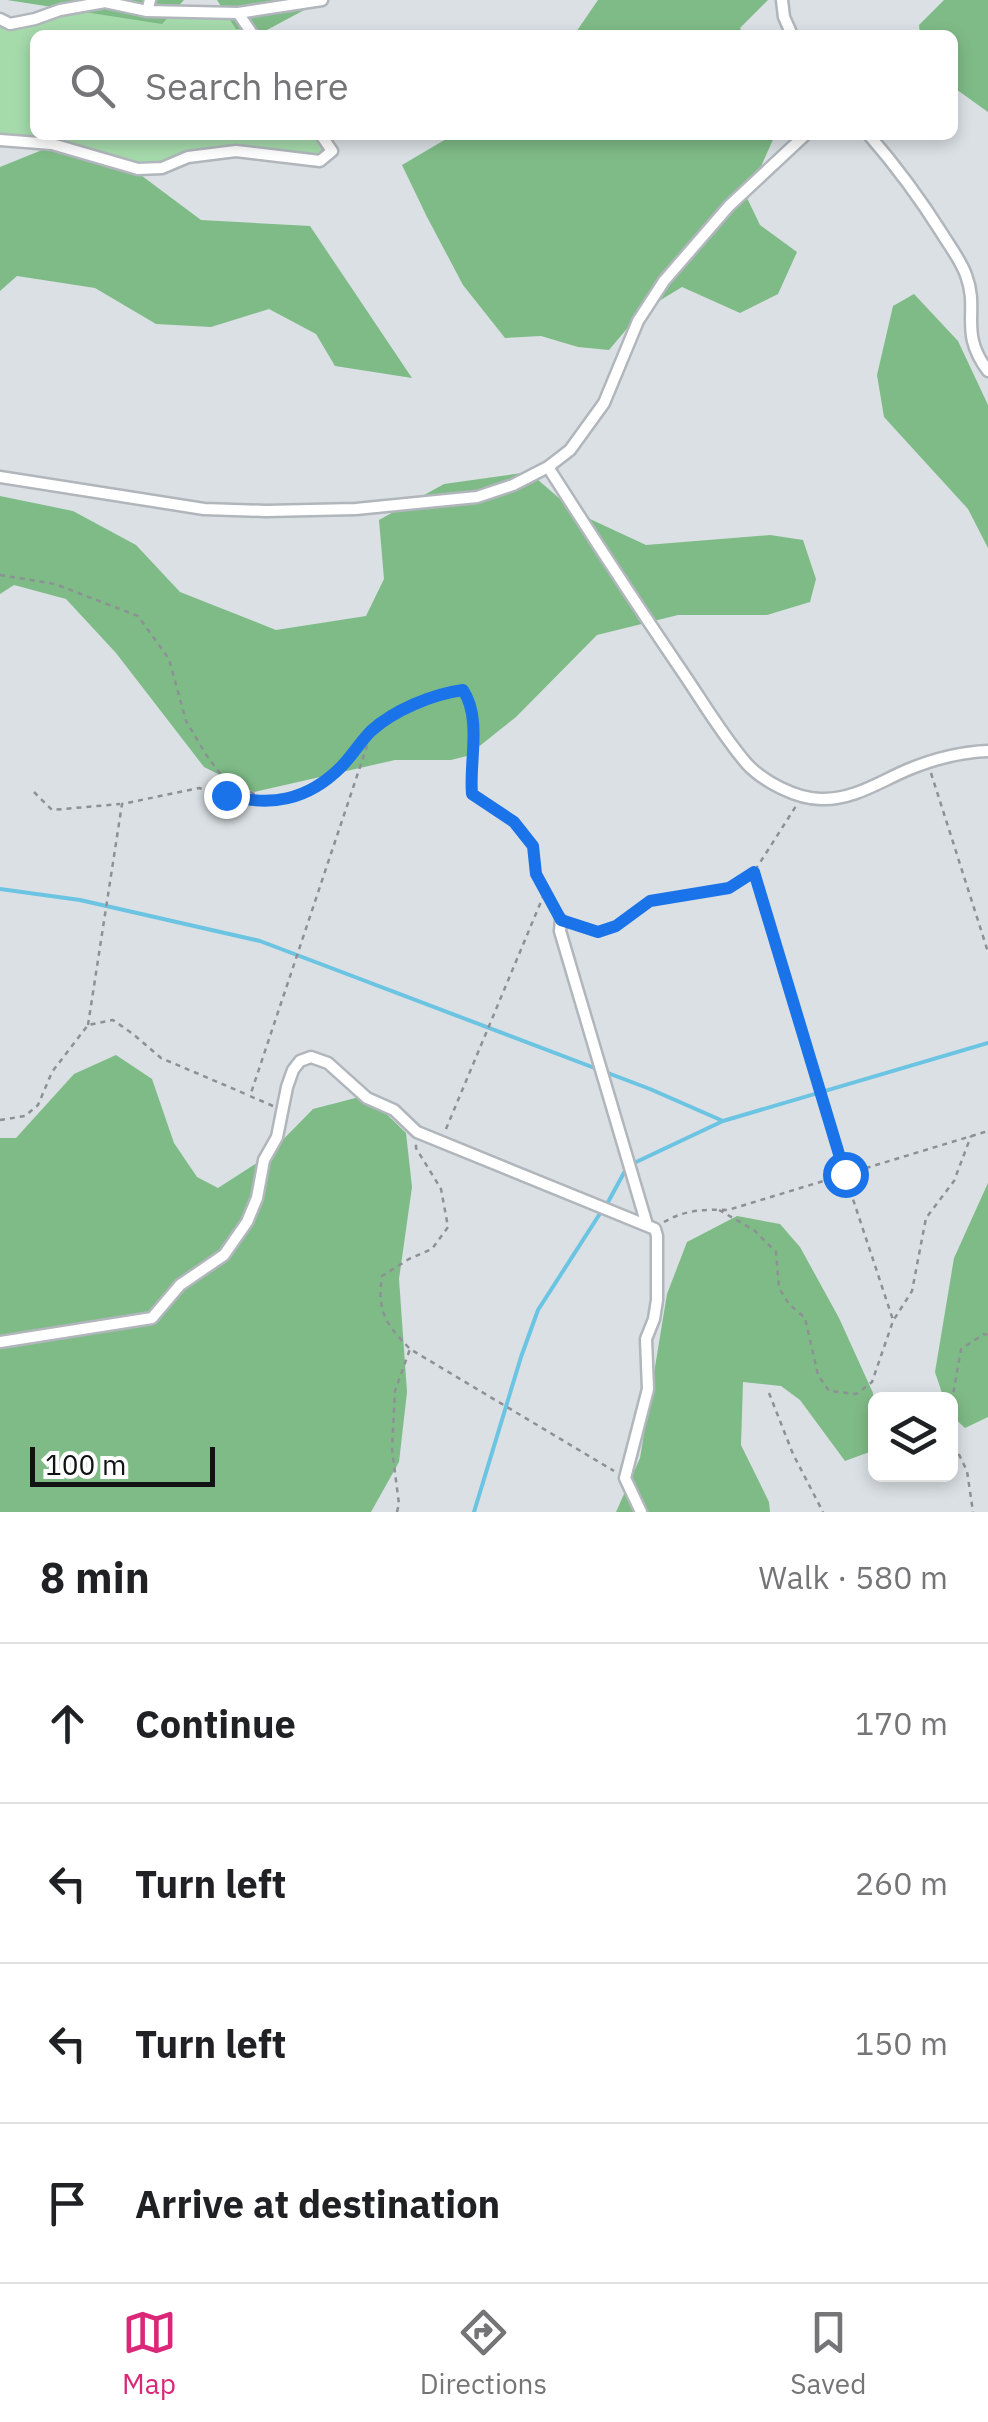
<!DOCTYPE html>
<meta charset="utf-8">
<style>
body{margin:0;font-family:"IBM Plex Sans",sans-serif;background:#f6f6f6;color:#202124}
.controls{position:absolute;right:30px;bottom:30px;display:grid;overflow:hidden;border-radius:15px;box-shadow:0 5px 15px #0003}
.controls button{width:90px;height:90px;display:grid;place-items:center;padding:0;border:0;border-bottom:2px solid #e0e0e0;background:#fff;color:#202124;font:50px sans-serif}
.scale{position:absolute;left:30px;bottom:25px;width:185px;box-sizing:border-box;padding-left:10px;border:5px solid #101214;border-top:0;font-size:28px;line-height:35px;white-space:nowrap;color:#101214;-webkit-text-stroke:8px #fff;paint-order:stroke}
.stop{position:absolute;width:30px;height:30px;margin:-22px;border:8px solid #1a73e8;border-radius:50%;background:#fff}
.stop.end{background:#1a73e8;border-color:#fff;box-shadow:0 2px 10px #0008}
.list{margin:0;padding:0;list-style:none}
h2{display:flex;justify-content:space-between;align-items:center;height:130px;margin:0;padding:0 40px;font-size:42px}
h2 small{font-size:32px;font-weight:400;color:#757577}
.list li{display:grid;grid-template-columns:65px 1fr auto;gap:30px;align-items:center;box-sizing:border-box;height:160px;padding:0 40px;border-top:2px solid #e0e0e0}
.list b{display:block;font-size:38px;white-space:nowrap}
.list em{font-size:32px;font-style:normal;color:#757577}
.icon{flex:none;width:55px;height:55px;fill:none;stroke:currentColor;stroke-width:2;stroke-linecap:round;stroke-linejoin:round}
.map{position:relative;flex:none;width:988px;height:1512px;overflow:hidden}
.search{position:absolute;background:#fff;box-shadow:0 5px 15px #0003;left:30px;right:30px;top:30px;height:110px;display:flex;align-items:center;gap:25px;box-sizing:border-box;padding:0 35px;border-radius:15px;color:#757577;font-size:38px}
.sheet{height:770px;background:#fff}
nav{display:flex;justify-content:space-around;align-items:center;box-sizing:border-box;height:140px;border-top:2px solid #e0e0e0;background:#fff;font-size:28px;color:#757577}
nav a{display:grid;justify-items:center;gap:5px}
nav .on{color:#db2777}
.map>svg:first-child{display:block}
.green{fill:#a5daab}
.forest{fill:#7fbb87}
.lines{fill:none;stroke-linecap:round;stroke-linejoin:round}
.stream{stroke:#6cc4e3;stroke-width:4}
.minor-casing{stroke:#b0b6bb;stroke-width:15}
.path{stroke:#8d9195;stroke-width:2.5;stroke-dasharray:5 5;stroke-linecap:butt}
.minor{stroke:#fff;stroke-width:10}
.route{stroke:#1a73e8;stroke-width:12}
</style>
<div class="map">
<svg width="988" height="1512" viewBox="0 0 988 1512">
<rect width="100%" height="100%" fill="#dae0e4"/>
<path class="green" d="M 104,4 L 236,15 L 250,35 L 35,35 L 35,135 L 318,135 L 329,151 L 320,158 L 237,148 L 163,165 L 141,167 L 0,136 L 0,22 L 62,13 Z"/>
<path class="forest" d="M 7,0 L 184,0 L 162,24 Z
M 217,0 L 323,0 L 265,31 L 236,29 Z
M 598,0 L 768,0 L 740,28 L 744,35 L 574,35 Z
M 944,0 L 988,0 L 988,112 L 953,87 L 953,35 L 920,35 L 919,25 Z
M 453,135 L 775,135 L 747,198 L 760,225 L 797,252 L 778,294 L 740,313 L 682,287 L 641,312 L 609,350 L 578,347 L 541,336 L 505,338 L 463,285 L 427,217 L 402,165 Z
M 47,148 L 130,167 L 201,220 L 310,226 L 412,378 L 335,366 L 316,334 L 269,309 L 211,327 L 156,324 L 95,288 L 17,276 L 0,291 L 0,167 Z
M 914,294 L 958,341 L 988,405 L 988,548 L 968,509 L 884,417 L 877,375 L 893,306 Z
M 529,472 L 575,512 L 646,545 L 770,535 L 803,540 L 816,579 L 810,602 L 767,615 L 678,615 L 597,635 L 516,717 L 467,756 L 451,760 L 395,760 L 254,792 L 204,767 L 116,653 L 66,599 L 14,585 L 0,594 L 0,496 L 73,511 L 136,545 L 180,592 L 276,630 L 366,616 L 384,579 L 379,520 L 444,484 Z
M 116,1055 L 152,1079 L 174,1143 L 197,1177 L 218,1188 L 266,1157 L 313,1109 L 367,1095 L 406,1133 L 412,1187 L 399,1279 L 407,1392 L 399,1462 L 371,1512 L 0,1512 L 0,1138 L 16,1138 L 74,1074 Z
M 988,1183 L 988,1417 L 965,1428 L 951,1415 L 950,1400 L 944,1399 L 935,1372 L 954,1258 Z
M 737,1216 L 780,1224 L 800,1247 L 839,1318 L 873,1393 L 875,1450 L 845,1461 L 800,1400 L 781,1386 L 743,1382 L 741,1445 L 769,1502 L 770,1512 L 616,1512 L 640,1458 L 667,1294 L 687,1242 Z"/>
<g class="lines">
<path class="stream" d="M 0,889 L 80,900 L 260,941 L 650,1089 L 723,1121
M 634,1163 L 723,1121 L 988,1043
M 607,1204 L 626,1169
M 474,1512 L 521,1357 L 538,1310 L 601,1212"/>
<g class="minor-casing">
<path id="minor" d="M 150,0 L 147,11 L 238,13
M 782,0 L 784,17 L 792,35
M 0,19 L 10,24 L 35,19 L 60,10 L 105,2 L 147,11
M 253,35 L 238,13 L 322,0
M 869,135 C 896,166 921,200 943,235 C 951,248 961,261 966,275 C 980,312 958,331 988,371
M 0,140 L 52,144 L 138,169 L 162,168 L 188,157 L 236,151 L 320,161 L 332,151 L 321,135
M 548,467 C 590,533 633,599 677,664 C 700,697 721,734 747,764 C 764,782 797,799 821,799 C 853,800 879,782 907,770 C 931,760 961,752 988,751
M 0,477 L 204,509 L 266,511 L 356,509 L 477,497 L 513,485 L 548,467 L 570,450 L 604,403 L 638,321 L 664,281 L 729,206 L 805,135
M 561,920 L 560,931 L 647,1225
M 0,1342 L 152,1318 L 180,1285 L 224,1255 L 247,1222 L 257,1198 L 264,1160 L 277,1137 L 287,1087 L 293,1070 L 300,1061 L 311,1057 L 328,1063 L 367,1098 L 394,1110 L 417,1132 L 655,1229 L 657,1236 L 657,1300 L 654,1319 L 646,1339 L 648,1389 L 625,1478 L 641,1512"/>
</g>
<path class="path" d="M 0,575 L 55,584 L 138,616 L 169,659 L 186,721 L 207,756 L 222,776 L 258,796 L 279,801 L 300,796 L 340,768 L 373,730 L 427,697 L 463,690 C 482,719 469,762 472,794 L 515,822 L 533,846 L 536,874 L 556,910
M 931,773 L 988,952
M 34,792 L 52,810 L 120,804
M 755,874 L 845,1175 L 893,1320
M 572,924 L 598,932 L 616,926 L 650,901 L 729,887 L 754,872 L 796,806
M 88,1025 L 122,804 L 199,788 L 252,802 L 268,800
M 273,1106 L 250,1096 L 371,734
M 0,1120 L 25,1116 L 38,1105 L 52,1072 L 88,1025 L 113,1020 L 133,1034 L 161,1058 L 248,1095
M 446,1129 L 545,892
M 719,1210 L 754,1230 L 776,1252 L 779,1288 L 789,1304 L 805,1318 L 818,1375 L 829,1391 L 856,1394 L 872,1382 L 893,1321 L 912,1291 L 926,1218 L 954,1181 L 971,1136
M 664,1222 C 684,1210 705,1209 728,1210 L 988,1131
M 409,1348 C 385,1323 377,1311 382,1276 L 409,1259 L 432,1249 L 448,1227 L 441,1189 L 416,1148 L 416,1144
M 769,1393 L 793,1454 L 823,1512
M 950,1412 L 961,1349 L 984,1334 L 988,1335
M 950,1436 L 967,1471 L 973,1512
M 397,1512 L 399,1504 L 392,1449 L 395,1391 L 410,1349 L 614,1471"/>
<use href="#minor" class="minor"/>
</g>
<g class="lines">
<path class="route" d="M 226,795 C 270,807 307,801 341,767 C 352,756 360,742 371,731 C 394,710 433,694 463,690 C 482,719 469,762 472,794 L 514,822 L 533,846 L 536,874 L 561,920 L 598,932 L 616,926 L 650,901 L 729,888 L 754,872 L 845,1174"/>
</g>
</svg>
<div class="controls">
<button><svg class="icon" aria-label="layers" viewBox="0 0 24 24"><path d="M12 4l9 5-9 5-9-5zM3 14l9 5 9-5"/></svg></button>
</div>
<div class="scale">100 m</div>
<div class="stop" style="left:845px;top:1174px"></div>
<div class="stop end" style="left:226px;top:795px"></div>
<div class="search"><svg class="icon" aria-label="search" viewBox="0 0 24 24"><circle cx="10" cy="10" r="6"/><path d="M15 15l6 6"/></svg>Search here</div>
</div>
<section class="sheet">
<h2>8 min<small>Walk · 580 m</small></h2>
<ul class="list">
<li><svg class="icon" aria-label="ahead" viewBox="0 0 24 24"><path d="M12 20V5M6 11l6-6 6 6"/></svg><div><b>Continue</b></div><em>170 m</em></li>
<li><svg class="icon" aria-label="left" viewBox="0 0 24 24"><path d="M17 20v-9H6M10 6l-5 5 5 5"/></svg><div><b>Turn left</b></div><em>260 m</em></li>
<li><svg class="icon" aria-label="left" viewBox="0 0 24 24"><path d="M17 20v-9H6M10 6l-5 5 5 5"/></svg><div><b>Turn left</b></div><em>150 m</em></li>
<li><svg class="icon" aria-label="arrive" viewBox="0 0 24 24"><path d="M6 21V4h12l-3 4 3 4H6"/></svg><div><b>Arrive at destination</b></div></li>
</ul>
</section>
<nav>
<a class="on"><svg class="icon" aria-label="map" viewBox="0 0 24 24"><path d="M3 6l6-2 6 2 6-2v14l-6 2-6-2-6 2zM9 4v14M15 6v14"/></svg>Map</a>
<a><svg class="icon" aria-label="directions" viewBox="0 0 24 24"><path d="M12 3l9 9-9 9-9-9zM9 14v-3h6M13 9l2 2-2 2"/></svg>Directions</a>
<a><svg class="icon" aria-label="saved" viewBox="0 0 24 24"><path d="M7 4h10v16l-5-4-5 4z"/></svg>Saved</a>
</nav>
